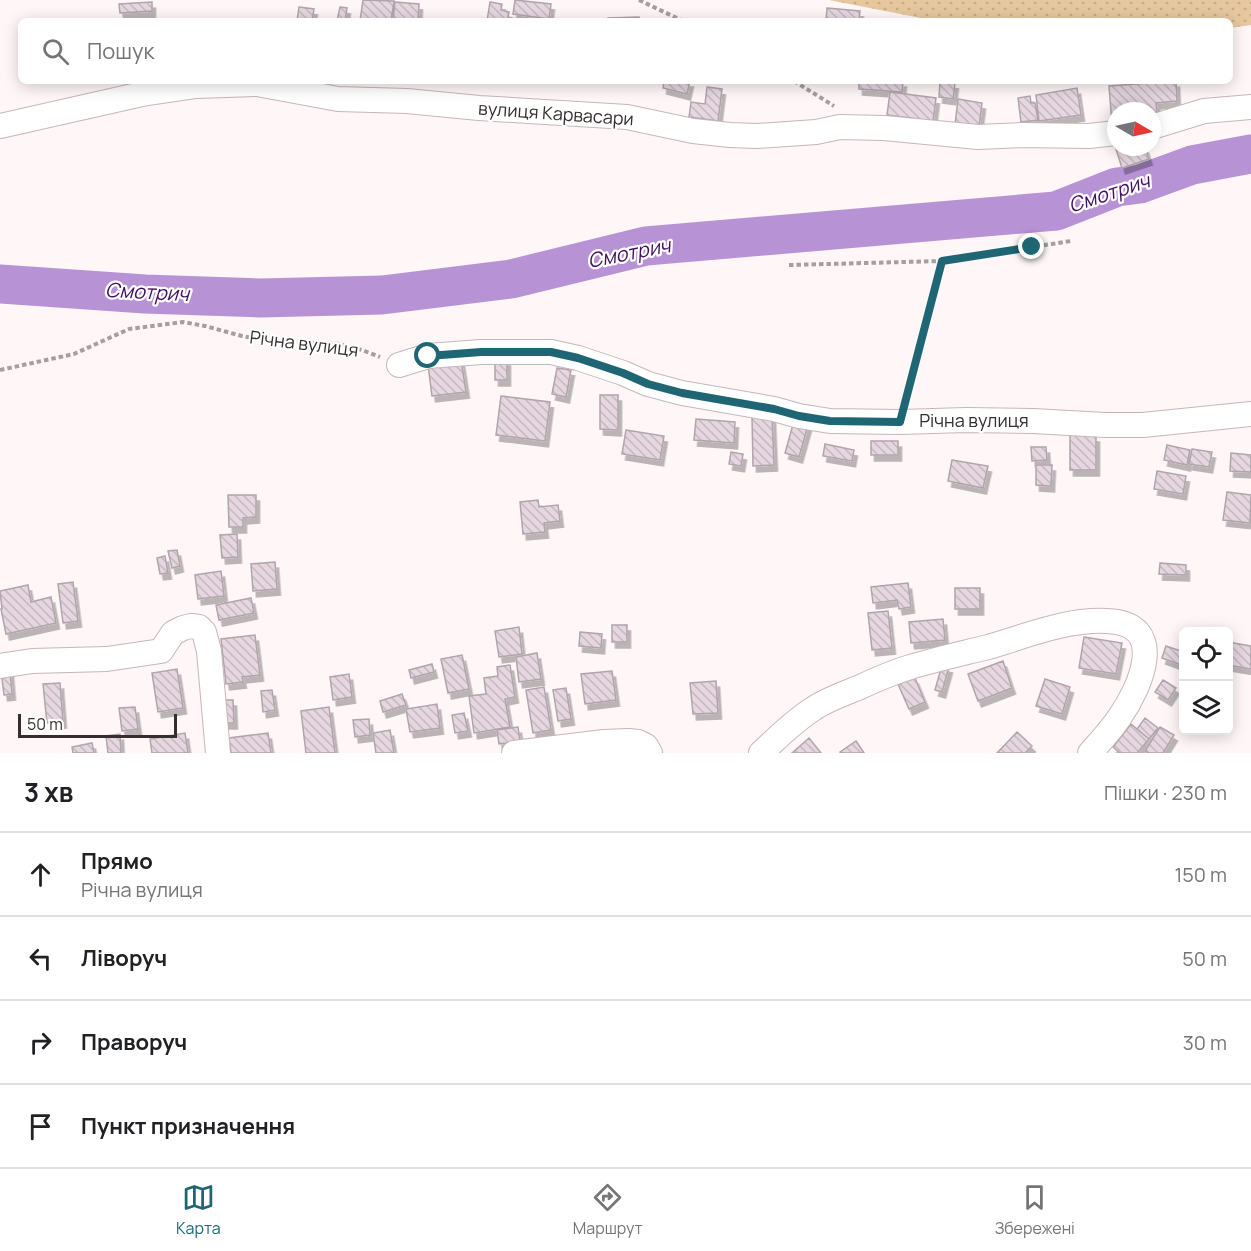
<!DOCTYPE html>
<html lang="uk">
<meta charset="utf-8">
<style>
body{margin:0;font-family:Manrope,sans-serif;background:#f6f6f6;color:#202124}
.controls{position:absolute;right:18px;bottom:18px;display:grid;overflow:hidden;border-radius:9px;box-shadow:0 3px 15px #0003}
.controls button{width:54px;height:54px;display:grid;place-items:center;padding:0;border:0;border-bottom:2px solid #e0e0e0;background:#fff;color:#202124;font:30px sans-serif}
.compass{position:absolute;left:1107px;top:102px;width:54px;height:54px;border-radius:50%;background:#fff;box-shadow:0 3px 15px #0003;rotate:99deg}
.scale{position:absolute;left:18px;bottom:15px;width:159px;box-sizing:border-box;padding-left:6px;border:3px solid #342e2e;border-top:0;font-size:16px;line-height:21px;white-space:nowrap;color:#342e2e;-webkit-text-stroke:4px #fff;paint-order:stroke}
.stop{position:absolute;width:18px;height:18px;margin:-14px;border:4px solid #1e6674;border-radius:50%;background:#fff}
.stop.end{background:#1e6674;border-color:#fff;box-shadow:0 2px 6px #0008}
.list{margin:0;padding:0;list-style:none}
h2{display:flex;justify-content:space-between;align-items:center;height:78px;margin:0;padding:0 24px;font-size:26px}
h2 small{font-size:20px;font-weight:400;color:#757577}
.list li{display:grid;grid-template-columns:39px 1fr auto;gap:18px;align-items:center;box-sizing:border-box;height:84px;padding:0 24px;border-top:2px solid #e0e0e0}
.list b{display:block;font-size:22px;white-space:nowrap}
.list p{margin:0;font-size:20px;white-space:nowrap;color:#757577}
.list em{font-size:20px;font-style:normal;color:#757577}
.icon{flex:none;width:33px;height:33px;fill:none;stroke:currentColor;stroke-width:2;stroke-linecap:round;stroke-linejoin:round}
.map{position:relative;flex:none;width:1251px;height:753px;overflow:hidden}
.search{position:absolute;background:#fff;box-shadow:0 3px 15px #0003;left:18px;right:18px;top:18px;height:66px;display:flex;align-items:center;gap:15px;box-sizing:border-box;padding:0 21px;border-radius:9px;color:#757577;font-size:22px}
.sheet{height:414px;background:#fff}
nav{display:flex;justify-content:space-around;align-items:center;box-sizing:border-box;height:84px;border-top:2px solid #e0e0e0;background:#fff;font-size:16px;color:#757577}
nav a{display:grid;justify-items:center;gap:3px}
nav .on{color:#1e6674}
.map>svg:first-child{display:block}
.grass{fill:url(#grass-dots)}
.lines{fill:none;stroke-linecap:round;stroke-linejoin:round}
.river{stroke:#b793d6;stroke-width:39}
.building{fill:url(#building-back-hatch);stroke:#b1a4ac;stroke-width:1.5;filter:url(#shadow)}
.minor-casing{stroke:#c7b6b8;stroke-width:26}
.path{stroke:#a69e9f;stroke-width:4;stroke-dasharray:4.5 3;stroke-linecap:butt}
.minor{stroke:#fff;stroke-width:24}
.route{stroke:#1e6674;stroke-width:8}
.labels{text-anchor:middle;stroke-width:4.5;stroke-linejoin:round;paint-order:stroke}
.street-label{font-size:18px;fill:#342e2e;stroke:#fff}
.water-label{font-size:20px;font-style:italic;fill:#410e5f;stroke:#fff}
</style>
<div class="map">
<svg width="1251" height="753" viewBox="0 0 1251 753">
<defs>
<pattern id="grass-dots" width="8" height="8" patternUnits="userSpaceOnUse" patternTransform="scale(1.5)"><rect width="8" height="8" fill="#e6c79e"/><path d="M2 2h.1M6 6h.1" fill="none" stroke="#c6ab88" stroke-width="1.8" stroke-linecap="round"/></pattern>
<pattern id="building-back-hatch" width="6" height="6" patternUnits="userSpaceOnUse" patternTransform="scale(1.5)"><rect width="6" height="6" fill="#e5d6df"/><path d="M-1 5l2 2M0 0l6 6M5-1l2 2" fill="none" stroke="#c5b8c0"/></pattern>
<filter id="shadow"><feDropShadow dx="3.5" dy="6" stdDeviation="0" flood-color="#0004"/></filter>
</defs>
<rect width="100%" height="100%" fill="#fef6f7"/>
<path class="grass" d="M 829,0 L 1251,0 L 1251,25 L 1230,28 L 1230,21 L 936,21 Z"/>
<g class="lines">
<path class="river" d="M 0,284 L 145,294 L 260,298 L 382,295 L 511,279 L 646,246 L 1056,211 L 1117,187 L 1140,184 L 1192,165 L 1251,154"/>
</g>
<path class="building" d="M 363,0 L 394,1 L 391,21 L 360,21 Z
M 515,0 L 551,4 L 549,19 L 513,14 Z
M 152,2 L 152,11 L 120,13 L 119,4 Z
M 395,2 L 419,4 L 418,21 L 393,21 Z
M 490,2 L 502,4 L 501,10 L 509,12 L 507,21 L 487,21 Z
M 299,7 L 314,9 L 312,21 L 297,21 Z
M 340,7 L 347,8 L 345,21 L 337,21 Z
M 827,8 L 860,11 L 859,21 L 826,21 Z
M 639,17 L 640,21 L 608,21 L 608,18 Z
M 664,81 L 690,81 L 687,94 L 663,88 Z
M 859,81 L 903,81 L 902,92 L 859,89 Z
M 940,81 L 955,83 L 953,99 L 939,97 Z
M 1176,81 L 1177,101 L 1156,103 L 1158,121 L 1152,121 L 1152,111 L 1116,111 L 1116,124 L 1112,124 L 1109,86 Z
M 707,87 L 722,89 L 718,121 L 689,117 L 691,102 L 705,104 Z
M 1077,88 L 1081,115 L 1039,121 L 1036,95 Z
M 890,92 L 936,98 L 933,121 L 887,115 Z
M 1030,96 L 1031,103 L 1035,103 L 1038,120 L 1021,122 L 1018,98 Z
M 958,99 L 982,103 L 979,128 L 955,125 Z
M 1116,145 L 1116,147 L 1145,147 L 1149,159 L 1122,168 L 1115,146 Z
M 461,360 L 466,392 L 432,396 L 428,365 Z
M 495,360 L 507,360 L 507,380 L 495,380 Z
M 557,368 L 571,370 L 566,397 L 552,394 Z
M 600,395 L 618,395 L 618,430 L 600,429 Z
M 501,396 L 550,402 L 545,441 L 496,435 Z
M 772,416 L 774,465 L 753,466 L 752,417 Z
M 696,419 L 735,422 L 734,443 L 694,440 Z
M 794,421 L 808,425 L 799,457 L 785,453 Z
M 626,430 L 664,436 L 660,460 L 622,454 Z
M 1070,435 L 1096,436 L 1096,470 L 1070,470 Z
M 871,441 L 898,441 L 898,455 L 871,455 Z
M 825,444 L 854,450 L 852,461 L 823,456 Z
M 1167,445 L 1190,450 L 1187,465 L 1164,460 Z
M 1031,447 L 1046,447 L 1047,460 L 1032,461 Z
M 1192,449 L 1212,452 L 1209,467 L 1189,464 Z
M 731,452 L 743,454 L 741,466 L 729,464 Z
M 1231,453 L 1251,455 L 1251,472 L 1230,471 Z
M 952,460 L 988,466 L 983,488 L 948,481 Z
M 1036,465 L 1052,465 L 1051,486 L 1036,485 Z
M 1157,471 L 1186,476 L 1183,494 L 1154,489 Z
M 1227,492 L 1251,495 L 1250,523 L 1223,520 Z
M 228,495 L 256,495 L 256,517 L 243,518 L 243,527 L 229,527 Z
M 538,500 L 539,507 L 558,505 L 560,521 L 544,523 L 545,532 L 523,534 L 520,502 Z
M 237,534 L 238,557 L 222,558 L 220,535 Z
M 177,550 L 180,566 L 172,568 L 168,551 Z
M 165,556 L 168,573 L 160,574 L 157,558 Z
M 275,562 L 277,589 L 253,591 L 251,564 Z
M 1160,563 L 1186,565 L 1186,575 L 1159,574 Z
M 221,571 L 224,596 L 198,599 L 195,575 Z
M 73,582 L 78,621 L 63,623 L 58,584 Z
M 908,583 L 911,607 L 899,609 L 897,600 L 873,603 L 871,587 Z
M 28,585 L 31,602 L 51,597 L 56,623 L 6,634 L 1,609 L 2,609 L 0,591 Z
M 955,588 L 980,588 L 980,609 L 955,609 Z
M 251,598 L 254,613 L 219,620 L 216,605 Z
M 888,611 L 892,648 L 872,650 L 868,613 Z
M 943,619 L 945,640 L 911,643 L 909,622 Z
M 612,625 L 627,625 L 627,642 L 612,642 Z
M 519,627 L 522,654 L 499,657 L 495,631 Z
M 580,632 L 602,634 L 601,648 L 579,646 Z
M 255,635 L 260,675 L 242,677 L 243,682 L 226,684 L 221,639 Z
M 1084,637 L 1122,643 L 1116,674 L 1079,668 Z
M 1228,642 L 1251,646 L 1251,669 L 1228,665 Z
M 1166,646 L 1184,652 L 1184,666 L 1162,658 Z
M 537,653 L 541,679 L 519,682 L 516,657 Z
M 462,655 L 469,689 L 448,693 L 441,659 Z
M 1003,661 L 1012,688 L 978,701 L 968,674 Z
M 432,664 L 434,672 L 411,678 L 409,670 Z
M 510,665 L 515,697 L 505,699 L 510,727 L 474,733 L 469,696 L 486,694 L 484,678 L 498,676 L 497,667 Z
M 942,665 L 949,667 L 942,692 L 935,690 Z
M 177,669 L 183,708 L 158,712 L 152,673 Z
M 10,670 L 12,694 L 4,695 L 1,671 Z
M 612,671 L 616,700 L 585,704 L 581,674 Z
M 349,674 L 352,697 L 333,700 L 330,677 Z
M 915,678 L 925,702 L 909,709 L 898,684 Z
M 1045,679 L 1070,687 L 1062,714 L 1036,706 Z
M 1163,680 L 1176,688 L 1168,700 L 1155,692 Z
M 716,681 L 718,713 L 693,714 L 690,683 Z
M 60,683 L 63,722 L 47,723 L 43,684 Z
M 544,687 L 551,730 L 533,733 L 526,690 Z
M 566,688 L 571,719 L 558,721 L 553,690 Z
M 272,690 L 275,710 L 263,712 L 261,691 Z
M 402,694 L 406,705 L 383,712 L 380,701 Z
M 222,700 L 233,700 L 234,723 L 223,723 Z
M 437,704 L 440,728 L 410,732 L 406,709 Z
M 135,707 L 138,729 L 122,731 L 119,708 Z
M 329,707 L 335,753 L 306,753 L 301,711 Z
M 464,713 L 468,731 L 455,733 L 452,715 Z
M 1145,718 L 1158,728 L 1149,739 L 1137,729 Z
M 369,719 L 370,735 L 355,737 L 353,720 Z
M 1131,724 L 1149,739 L 1137,753 L 1120,753 L 1113,747 Z
M 518,727 L 520,741 L 499,744 L 497,730 Z
M 1160,727 L 1174,735 L 1163,753 L 1149,753 L 1145,751 Z
M 390,730 L 394,753 L 376,753 L 373,733 Z
M 1017,732 L 1032,746 L 1025,753 L 997,753 Z
M 185,733 L 188,753 L 152,753 L 150,739 Z
M 268,733 L 271,753 L 231,753 L 229,738 Z
M 120,734 L 121,753 L 108,753 L 106,736 Z
M 809,738 L 821,753 L 792,753 Z
M 856,741 L 864,753 L 841,753 L 840,752 Z
M 92,743 L 94,753 L 73,753 L 72,747 Z"/>
<g class="lines">
<g class="minor-casing">
<path id="minor" d="M 0,126 L 142,94 L 196,86 L 257,84 L 338,99 L 407,101 L 479,108 L 627,117 L 693,131 L 730,135 L 757,136 L 787,134 L 816,132 L 840,127 L 884,128 L 978,137 L 1021,135 L 1089,136 L 1116,133
M 1152,127 L 1204,111 L 1251,107
M 399,365 L 428,356 L 481,352 L 551,352 L 578,358 L 623,373 L 648,384 L 682,393 L 774,409 L 799,416 L 830,421 L 900,422 L 966,420 L 1033,421 L 1105,425 L 1143,425 L 1251,414
M 0,666 L 32,661 L 107,659 L 161,651 L 173,633 L 183,628 L 191,626 L 199,627 L 204,632 L 209,651 L 218,753
M 514,753 L 604,742 L 629,741 L 638,742 L 646,746 L 650,753
M 761,753 C 777,738 794,721 813,709 C 826,700 843,694 858,688 C 873,681 889,674 904,669 C 932,660 960,654 988,647 C 1027,636 1066,619 1107,621 C 1169,623 1141,687 1119,718 C 1111,730 1100,742 1090,753"/>
</g>
<path class="path" d="M 639,0 L 683,21
M 794,81 L 834,106
M 789,265 L 942,261
M 0,370 L 74,354 L 129,329 L 183,322 L 205,326 L 242,336 L 268,341 L 340,344 L 362,350 L 380,357
M 905,401 L 942,261 L 1071,241"/>
<use href="#minor" class="minor"/>
</g>
<g class="lines">
<path class="route" d="M 428,356 L 481,352 L 551,352 L 578,358 L 623,373 L 648,384 L 682,393 L 774,409 L 799,416 L 830,421 L 900,422 L 942,261 L 1032,247"/>
</g>
<g class="labels">
<g class="street-label">
<text transform="translate(556 114) rotate(4)" y="6">вулиця Карвасари</text>
<text transform="translate(304 344) rotate(7)" y="6">Річна вулиця</text>
<text x="974" y="427">Річна вулиця</text>
</g>
<g class="water-label">
<text transform="translate(1109 193) rotate(-18)" y="7">Смотрич</text>
<text transform="translate(629 253) rotate(-11)" y="7">Смотрич</text>
<text transform="translate(147 292) rotate(3)" y="7">Смотрич</text>
</g>
</g>
</svg>
<div class="controls">
<button><svg class="icon" aria-label="locate" viewBox="0 0 24 24"><circle cx="12" cy="12" r="6"/><path d="M12 2v4M12 18v4M2 12h4M18 12h4"/></svg></button>
<button><svg class="icon" aria-label="layers" viewBox="0 0 24 24"><path d="M12 4l9 5-9 5-9-5zM3 14l9 5 9-5"/></svg></button>
</div>
<svg class="compass" viewBox="-18 -18 36 36"><path d="M0-13l5 13h-10z" fill="#e53935"/><path d="M0 13l5-13h-10z" fill="#757577"/></svg>
<div class="scale">50 m</div>
<div class="stop" style="left:428px;top:356px"></div>
<div class="stop end" style="left:1032px;top:247px"></div>
<div class="search"><svg class="icon" aria-label="search" viewBox="0 0 24 24"><circle cx="10" cy="10" r="6"/><path d="M15 15l6 6"/></svg>Пошук</div>
</div>
<section class="sheet">
<h2>3 хв<small>Пішки · 230 m</small></h2>
<ul class="list">
<li><svg class="icon" aria-label="ahead" viewBox="0 0 24 24"><path d="M12 20V5M6 11l6-6 6 6"/></svg><div><b>Прямо</b><p>Річна вулиця</p></div><em>150 m</em></li>
<li><svg class="icon" aria-label="left" viewBox="0 0 24 24"><path d="M17 20v-9H6M10 6l-5 5 5 5"/></svg><div><b>Ліворуч</b></div><em>50 m</em></li>
<li><svg class="icon" aria-label="right" viewBox="0 0 24 24"><path d="M7 20v-9h11M14 6l5 5-5 5"/></svg><div><b>Праворуч</b></div><em>30 m</em></li>
<li><svg class="icon" aria-label="arrive" viewBox="0 0 24 24"><path d="M6 21V4h12l-3 4 3 4H6"/></svg><div><b>Пункт призначення</b></div></li>
</ul>
</section>
<nav>
<a class="on"><svg class="icon" aria-label="map" viewBox="0 0 24 24"><path d="M3 6l6-2 6 2 6-2v14l-6 2-6-2-6 2zM9 4v14M15 6v14"/></svg>Карта</a>
<a><svg class="icon" aria-label="directions" viewBox="0 0 24 24"><path d="M12 3l9 9-9 9-9-9zM9 14v-3h6M13 9l2 2-2 2"/></svg>Маршрут</a>
<a><svg class="icon" aria-label="saved" viewBox="0 0 24 24"><path d="M7 4h10v16l-5-4-5 4z"/></svg>Збережені</a>
</nav>
